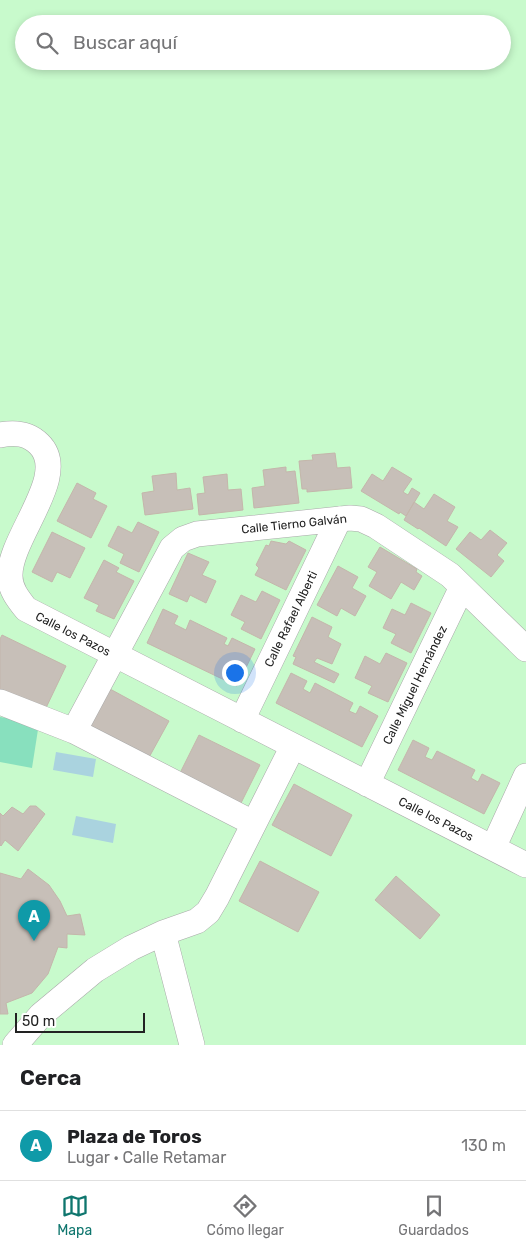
<!DOCTYPE html>
<html lang="es">
<meta charset="utf-8">
<style>
body{margin:0;font-family:Rubik,sans-serif;background:#f6f6f6;color:#202124}
.scale{position:absolute;left:15px;bottom:12px;width:130px;box-sizing:border-box;padding-left:5px;border:2px solid #222;border-top:0;font-size:14px;line-height:18px;white-space:nowrap;color:#222;-webkit-text-stroke:4px #fff;paint-order:stroke}
.you{position:absolute;left:234px;top:672px;width:18px;height:18px;margin:-12px;border:4px solid #fff;border-radius:50%;background:#1a73e8;box-shadow:0 0 0 8px #1a73e833}
.badge{display:grid;place-items:center;width:32px;height:32px;border-radius:50%;background:#0f766e;color:#fff;font-size:16px;font-weight:700}
.pin{position:absolute;translate:-50% -41px;filter:drop-shadow(0 1px 2px #0008)}
.pin::after{content:'';position:absolute;top:26px;width:18px;height:15px;background:inherit;clip-path:polygon(0 0,100% 0,50% 100%)}
.list{margin:0;padding:0;list-style:none}
h2{display:flex;justify-content:space-between;align-items:center;height:65px;margin:0;padding:0 20px;font-size:21px}
h2 small{font-size:16px;font-weight:400;color:#757577}
.list li{display:grid;grid-template-columns:32px 1fr auto;gap:15px;align-items:center;box-sizing:border-box;height:70px;padding:0 20px;border-top:1px solid #e0e0e0}
.list b{display:block;font-size:19px;white-space:nowrap}
.list p{margin:0;font-size:16px;white-space:nowrap;color:#757577}
.list em{font-size:16px;font-style:normal;color:#757577}
.icon{flex:none;width:28px;height:28px;fill:none;stroke:currentColor;stroke-width:2;stroke-linecap:round;stroke-linejoin:round}
.map{position:relative;flex:none;width:526px;height:1045px;overflow:hidden}
.search{position:absolute;background:#fff;box-shadow:0 2px 8px #0003;left:15px;right:15px;top:15px;height:55px;display:flex;align-items:center;gap:12px;box-sizing:border-box;padding:0 18px;border-radius:28px;color:#757577;font-size:19px}
.sheet{height:135px;background:#fff}
nav{display:flex;justify-content:space-around;align-items:center;box-sizing:border-box;height:70px;border-top:1px solid #e0e0e0;background:#fff;font-size:14px;color:#757577}
nav a{display:grid;justify-items:center;gap:2px}
nav .on{color:#0f766e}
.map>svg:first-child{display:block}
.park{fill:#c8facc;fill-rule:evenodd}
.pitch{fill:#88e0be}
.water{fill:#aad3df}
.building{fill:#c7bfb8;stroke:#c4b6ab}
.lines{fill:none;stroke-linecap:round;stroke-linejoin:round}
.minor-casing{stroke:#a9a9a9;stroke-width:26}
.minor{stroke:#fff;stroke-width:25}
.labels{text-anchor:middle;stroke-width:4;stroke-linejoin:round;paint-order:stroke}
.street-label{font-size:12px;fill:#222;stroke:#fff}
</style>
<div class="map">
<svg width="526" height="1045" viewBox="0 0 526 1045">
<rect width="100%" height="100%" fill="#f2efe9"/>
<path class="park" d="M 0,0 L 526,0 L 526,1045 L 0,1045 ZM 24,24 L 502,24 L 502,61 L 24,61 Z"/>
<path class="pitch" d="M 0,717 L 39,723 L 32,768 L 0,762 Z"/>
<path class="water" d="M 56,752 L 96,759 L 93,777 L 53,770 Z
M 76,816 L 116,824 L 113,843 L 72,835 Z"/>
<path class="building" d="M 335,453 L 337,468 L 350,467 L 352,488 L 307,492 L 307,489 L 302,489 L 299,461 L 313,460 L 312,455 Z
M 286,467 L 286,472 L 295,471 L 299,503 L 254,508 L 252,488 L 265,486 L 263,470 Z
M 392,467 L 412,479 L 403,492 L 408,495 L 412,488 L 420,493 L 406,516 L 400,512 L 399,514 L 361,491 L 372,474 L 383,481 Z
M 176,473 L 177,490 L 190,488 L 193,509 L 145,515 L 142,493 L 154,491 L 152,476 Z
M 227,474 L 228,490 L 241,489 L 243,510 L 199,515 L 197,494 L 205,493 L 203,477 Z
M 77,483 L 96,493 L 93,499 L 107,506 L 91,538 L 57,521 Z
M 434,494 L 455,507 L 447,521 L 458,527 L 446,546 L 419,528 L 418,529 L 404,520 L 414,502 L 424,509 Z
M 138,522 L 159,532 L 139,572 L 120,563 L 124,554 L 108,546 L 118,526 L 132,533 Z
M 490,530 L 507,543 L 497,555 L 504,561 L 491,577 L 456,549 L 470,532 L 481,540 Z
M 52,532 L 85,548 L 70,578 L 57,572 L 52,582 L 32,572 Z
M 271,541 L 286,544 L 289,541 L 306,550 L 286,590 L 255,575 L 259,568 L 256,565 L 266,545 L 269,546 Z
M 380,547 L 417,569 L 416,572 L 422,576 L 414,590 L 401,582 L 391,599 L 369,586 L 377,572 L 368,567 Z
M 188,553 L 209,562 L 202,575 L 216,581 L 206,603 L 190,595 L 187,602 L 169,594 Z
M 104,560 L 119,568 L 116,572 L 134,581 L 114,619 L 96,611 L 99,605 L 84,598 Z
M 338,566 L 358,577 L 352,588 L 366,596 L 355,616 L 341,608 L 337,616 L 317,605 Z
M 262,591 L 280,600 L 261,639 L 241,629 L 245,622 L 231,615 L 241,595 L 256,602 Z
M 411,603 L 431,613 L 411,653 L 391,643 L 396,634 L 383,628 L 392,609 L 405,615 Z
M 163,609 L 178,616 L 174,624 L 186,630 L 190,620 L 227,638 L 224,644 L 228,646 L 232,638 L 255,649 L 237,686 L 147,643 Z
M 312,617 L 332,627 L 328,637 L 341,644 L 332,664 L 317,658 L 314,662 L 339,674 L 334,683 L 293,664 L 296,657 L 293,656 Z
M 2,635 L 66,666 L 44,712 L 0,690 L 0,639 Z
M 386,653 L 407,663 L 388,702 L 368,693 L 372,686 L 355,678 L 365,656 L 380,664 Z
M 291,673 L 307,681 L 303,689 L 310,693 L 315,683 L 353,703 L 349,711 L 356,714 L 360,706 L 378,716 L 362,747 L 276,703 Z
M 110,689 L 169,721 L 147,761 L 88,730 Z
M 199,735 L 260,765 L 239,807 L 178,777 Z
M 413,740 L 429,748 L 425,757 L 432,760 L 437,751 L 475,770 L 471,778 L 478,782 L 482,774 L 500,783 L 484,814 L 398,770 Z
M 294,784 L 352,815 L 331,856 L 272,825 Z
M 30,806 L 36,806 L 45,814 L 18,851 L 5,840 L 1,846 L 0,845 L 0,813 L 3,816 L 12,807 L 23,814 Z
M 260,861 L 319,892 L 298,932 L 239,901 Z
M 28,869 L 49,885 L 60,901 L 67,916 L 80,914 L 85,935 L 67,934 L 67,948 L 58,947 L 48,974 L 32,993 L 6,1003 L 8,1014 L 0,1014 L 0,873 L 21,879 Z
M 396,876 L 440,915 L 420,939 L 375,900 Z"/>
<g class="lines">
<g class="minor-casing">
<path id="minor" d="M 0,435 C 15,432 28,433 39,444 C 71,475 9,537 10,576 C 10,589 18,599 26,609 L 526,865
M 0,702 L 74,731 L 253,823
M 242,720 L 339,519
M 74,731 L 172,548 L 183,539 L 197,534 L 350,518 L 361,519 L 376,526 L 450,575 L 526,649
M 367,784 L 462,587
M 493,848 L 526,776
M 163,933 L 192,1045
M 15,1045 L 41,1015 L 95,970 L 131,948 L 163,933 L 197,921 L 208,912 L 217,897 L 293,746"/>
</g>
<use href="#minor" class="minor"/>
</g>
<g class="labels">
<g class="street-label">
<text transform="translate(294 524) rotate(-6)" y="4">Calle Tierno Galván</text>
<text transform="translate(291 619) rotate(-64)" y="4">Calle Rafael Alberti</text>
<text transform="translate(73 634) rotate(27)" y="4">Calle los Pazos</text>
<text transform="translate(415 685) rotate(-64)" y="4">Calle Miguel Hernández</text>
<text transform="translate(436 819) rotate(27)" y="4">Calle los Pazos</text>
</g>
</g>
</svg>
<div class="scale">50 m</div>
<div class="you"></div>
<div class="pin badge" style="left:34px;top:941px;background:#0f9aa8">A</div>
<div class="search"><svg class="icon" aria-label="search" viewBox="0 0 24 24"><circle cx="10" cy="10" r="6"/><path d="M15 15l6 6"/></svg>Buscar aquí</div>
</div>
<section class="sheet">
<h2>Cerca<small></small></h2>
<ul class="list">
<li><span class="badge" style="background:#0f9aa8">A</span><div><b>Plaza de Toros</b><p>Lugar · Calle Retamar</p></div><em>130 m</em></li>
</ul>
</section>
<nav>
<a class="on"><svg class="icon" aria-label="map" viewBox="0 0 24 24"><path d="M3 6l6-2 6 2 6-2v14l-6 2-6-2-6 2zM9 4v14M15 6v14"/></svg>Mapa</a>
<a><svg class="icon" aria-label="directions" viewBox="0 0 24 24"><path d="M12 3l9 9-9 9-9-9zM9 14v-3h6M13 9l2 2-2 2"/></svg>Cómo llegar</a>
<a><svg class="icon" aria-label="saved" viewBox="0 0 24 24"><path d="M7 4h10v16l-5-4-5 4z"/></svg>Guardados</a>
</nav>
